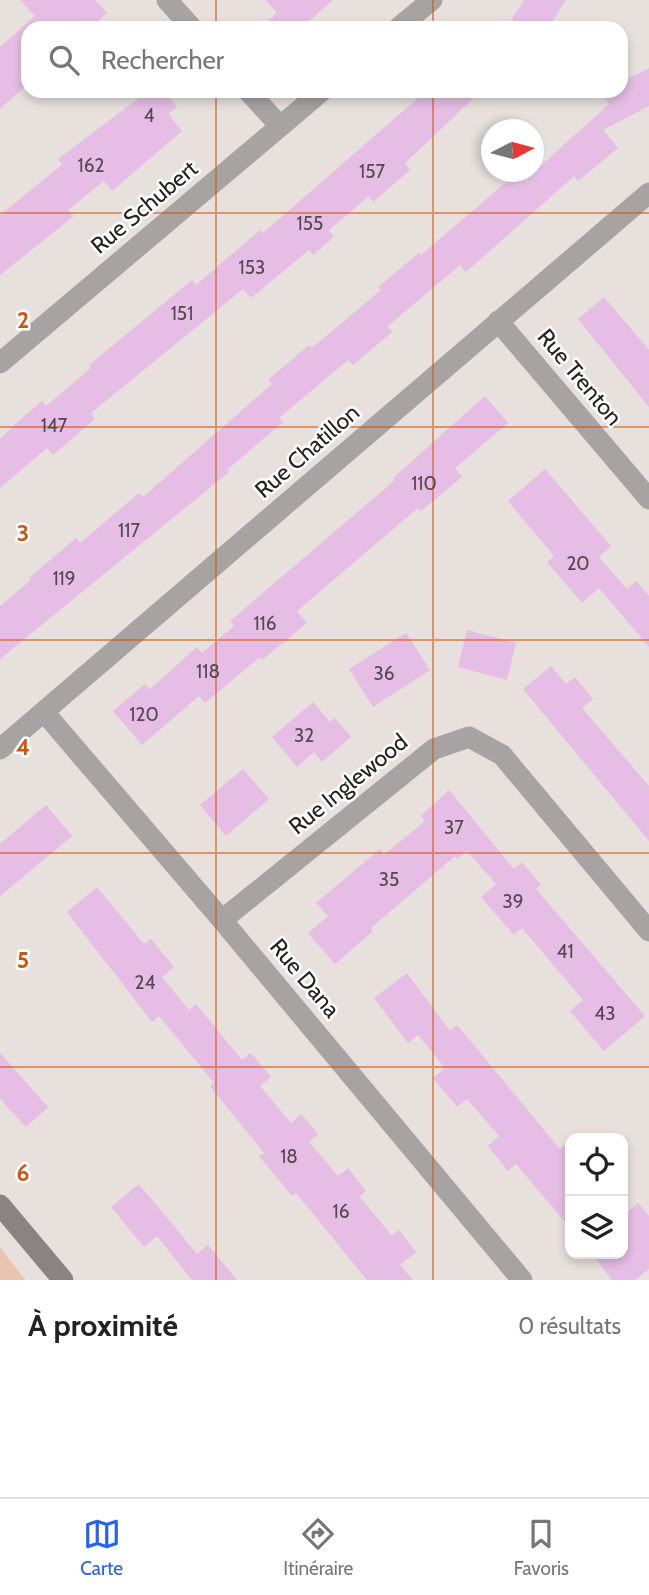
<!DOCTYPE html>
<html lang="fr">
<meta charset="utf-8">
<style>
body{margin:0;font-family:Cabin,sans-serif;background:#f6f6f6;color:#222}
.controls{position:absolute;right:21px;bottom:21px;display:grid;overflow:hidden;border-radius:14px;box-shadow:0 4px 10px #0003}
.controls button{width:63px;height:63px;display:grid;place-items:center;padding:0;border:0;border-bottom:2px solid #e0e0e0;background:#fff;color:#222;font:35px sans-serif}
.compass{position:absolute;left:481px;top:119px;width:63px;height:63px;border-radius:50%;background:#fff;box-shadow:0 4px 10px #0003;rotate:84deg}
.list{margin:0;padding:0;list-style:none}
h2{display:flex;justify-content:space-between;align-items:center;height:91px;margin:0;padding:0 28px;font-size:30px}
h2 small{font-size:23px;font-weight:400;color:#767676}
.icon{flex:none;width:38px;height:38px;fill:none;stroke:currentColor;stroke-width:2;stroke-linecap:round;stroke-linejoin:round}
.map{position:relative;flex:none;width:649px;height:1280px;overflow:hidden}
.search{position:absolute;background:#fff;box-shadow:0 4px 10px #0003;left:21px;right:21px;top:21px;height:77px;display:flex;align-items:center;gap:18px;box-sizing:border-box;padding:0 24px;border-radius:21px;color:#767676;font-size:26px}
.sheet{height:217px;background:#fff}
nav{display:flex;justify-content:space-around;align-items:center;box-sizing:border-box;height:98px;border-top:2px solid #e0e0e0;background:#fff;font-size:19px;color:#767676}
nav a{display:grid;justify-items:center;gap:4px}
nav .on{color:#2563eb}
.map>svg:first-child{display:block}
.green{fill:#e9c4af}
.building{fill:#e6bde4}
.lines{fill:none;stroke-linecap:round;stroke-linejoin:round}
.street{stroke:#a6a3a2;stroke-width:21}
.secondary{stroke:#898483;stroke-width:21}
.grid{fill:none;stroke:#d4540e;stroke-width:2;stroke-opacity:0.55}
.labels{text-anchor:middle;stroke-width:5;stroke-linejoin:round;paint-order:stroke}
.number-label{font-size:19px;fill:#544951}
.street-label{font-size:23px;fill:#242220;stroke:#fff}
.grid-label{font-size:23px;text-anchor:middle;font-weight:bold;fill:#d4540e;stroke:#fff;stroke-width:5;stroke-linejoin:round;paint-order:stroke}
</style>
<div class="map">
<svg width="649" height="1280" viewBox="0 0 649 1280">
<rect width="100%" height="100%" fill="#e7e0dd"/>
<path class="green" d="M 0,1247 L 25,1280 L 0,1280 Z"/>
<path class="building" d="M 20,0 L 95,0 L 107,13 L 90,28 L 28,28 L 28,84 L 0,109 L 0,47 L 35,16 Z
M 266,0 L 333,0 L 301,28 L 260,28 L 277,13 Z
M 524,0 L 566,0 L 548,28 L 506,28 Z
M 649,68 L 649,106 L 603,130 L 618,148 L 578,181 L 574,176 L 466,272 L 460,265 L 388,326 L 392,332 L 353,365 L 348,360 L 279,418 L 283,422 L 227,470 L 229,472 L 0,659 L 0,606 L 31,580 L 29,578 L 76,538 L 80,543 L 139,493 L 143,497 L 272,384 L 269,379 L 309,345 L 312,348 L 381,290 L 378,287 L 419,253 L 421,255 L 518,172 L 534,172 L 609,104 L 602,91 L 621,91 L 621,82 Z
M 148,91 L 164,91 L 177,107 L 168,114 L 182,131 L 112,191 L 104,181 L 68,210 L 74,216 L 0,275 L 0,215 L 62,165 L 58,159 Z
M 426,91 L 481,91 L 405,163 L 410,170 L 373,202 L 369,196 L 329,230 L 334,237 L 313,255 L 309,250 L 251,298 L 243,289 L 91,413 L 95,419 L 53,455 L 47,448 L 0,488 L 0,439 L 22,418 L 42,401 L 46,406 L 91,368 L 89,365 L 192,280 L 196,285 L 260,230 L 263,233 Z
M 604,297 L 649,350 L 649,407 L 578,319 Z
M 485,396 L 508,423 L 455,468 L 462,477 L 421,511 L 418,508 L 297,611 L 307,623 L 262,660 L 260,657 L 205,703 L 199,696 L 142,745 L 113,711 L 145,684 L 150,689 L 197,647 L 202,653 L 234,626 L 230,621 L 395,480 L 393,478 Z
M 545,469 L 611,546 L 599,557 L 627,589 L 636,581 L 649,596 L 649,647 L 599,588 L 582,603 L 547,562 L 554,556 L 508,501 Z
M 467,630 L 516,643 L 507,680 L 458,667 Z
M 406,633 L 430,670 L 373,707 L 349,669 Z
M 551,666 L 566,684 L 575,677 L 593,699 L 582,708 L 649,786 L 649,841 L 523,689 Z
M 313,702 L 330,722 L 335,718 L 351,737 L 322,762 L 314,752 L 297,767 L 272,737 Z
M 243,769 L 269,799 L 226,836 L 200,805 Z
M 449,790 L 514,869 L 522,862 L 541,885 L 536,889 L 645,1016 L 604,1051 L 570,1011 L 583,1000 L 522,928 L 514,935 L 481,897 L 496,884 L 467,851 L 457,859 L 455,856 L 371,928 L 373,931 L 335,964 L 308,933 L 328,916 L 316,903 L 380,849 L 384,855 L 425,821 L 421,816 Z
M 46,805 L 72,836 L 0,896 L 0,844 Z
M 97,887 L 144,944 L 151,939 L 174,967 L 162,977 L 189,1010 L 196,1004 L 242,1060 L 251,1053 L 271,1077 L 260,1086 L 291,1123 L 301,1114 L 318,1134 L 309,1142 L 338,1176 L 348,1168 L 366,1191 L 360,1197 L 392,1236 L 399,1230 L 416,1252 L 400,1265 L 413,1280 L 367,1280 L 296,1193 L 292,1196 L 259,1156 L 264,1153 L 210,1086 L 214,1083 L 159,1016 L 152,1022 L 67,912 Z
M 407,973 L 450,1031 L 457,1025 L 560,1149 L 570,1140 L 570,1228 L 516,1164 L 508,1171 L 488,1146 L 499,1136 L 467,1099 L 457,1107 L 433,1078 L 445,1068 L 418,1035 L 408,1043 L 374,998 Z
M 0,1053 L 48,1107 L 26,1127 L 0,1099 Z
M 139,1184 L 197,1254 L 208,1245 L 237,1280 L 192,1280 L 157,1236 L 144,1247 L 111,1207 Z
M 638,1203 L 649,1216 L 649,1269 L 635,1280 L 612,1280 L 592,1254 L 623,1254 L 623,1216 Z"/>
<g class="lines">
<path class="street" d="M 167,0 L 192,28
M 398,28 L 432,0
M 248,91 L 280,126
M 498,321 L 649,499
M 0,363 L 322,91
M 44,712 L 222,920 L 522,1280
M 0,749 L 649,193
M 222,920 L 434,749 L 469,737 L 502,755 L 649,931"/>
<path class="secondary" d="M 0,1205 L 63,1280"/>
</g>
<path class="grid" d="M 216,0 L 216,28M 433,0 L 433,28M 216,91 L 216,1280M 433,91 L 433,1280M 0,213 L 649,213M 0,427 L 649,427M 0,640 L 649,640M 0,853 L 649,853M 0,1067 L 649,1067"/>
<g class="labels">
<g class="number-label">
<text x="149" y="122">4</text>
<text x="91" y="172">162</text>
<text x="372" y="178">157</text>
<text x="310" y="230">155</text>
<text x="252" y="274">153</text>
<text x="182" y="320">151</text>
<text x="54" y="432">147</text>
<text x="424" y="490">110</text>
<text x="129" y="537">117</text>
<text x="578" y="570">20</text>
<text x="64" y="585">119</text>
<text x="265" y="630">116</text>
<text x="208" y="678">118</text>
<text x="384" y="680">36</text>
<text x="144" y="721">120</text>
<text x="304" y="742">32</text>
<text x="454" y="834">37</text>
<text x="389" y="886">35</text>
<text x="513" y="908">39</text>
<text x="565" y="958">41</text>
<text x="145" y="989">24</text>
<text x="605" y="1020">43</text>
<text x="289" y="1163">18</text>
<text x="341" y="1218">16</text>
</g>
<g class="street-label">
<text transform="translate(144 207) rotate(-40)" y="8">Rue Schubert</text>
<text transform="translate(580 377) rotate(50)" y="8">Rue Trenton</text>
<text transform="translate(307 451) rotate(-41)" y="8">Rue Chatillon</text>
<text transform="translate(348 784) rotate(-39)" y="8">Rue Inglewood</text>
<text transform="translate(305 978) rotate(50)" y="8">Rue Dana</text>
</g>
</g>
<g class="grid-label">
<text x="23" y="328">2</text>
<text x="23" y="541">3</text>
<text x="23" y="755">4</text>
<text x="23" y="968">5</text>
<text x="23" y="1181">6</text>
</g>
</svg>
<div class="controls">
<button><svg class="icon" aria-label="locate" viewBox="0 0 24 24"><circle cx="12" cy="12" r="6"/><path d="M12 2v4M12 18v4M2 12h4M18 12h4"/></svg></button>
<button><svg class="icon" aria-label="layers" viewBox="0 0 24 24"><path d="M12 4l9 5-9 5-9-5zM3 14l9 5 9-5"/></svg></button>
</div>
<svg class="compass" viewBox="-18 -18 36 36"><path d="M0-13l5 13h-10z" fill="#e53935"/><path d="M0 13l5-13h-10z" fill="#767676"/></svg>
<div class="search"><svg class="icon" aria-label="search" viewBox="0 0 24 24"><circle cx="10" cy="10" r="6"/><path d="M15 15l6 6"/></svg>Rechercher</div>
</div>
<section class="sheet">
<h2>À proximité<small>0 résultats</small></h2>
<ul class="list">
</ul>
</section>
<nav>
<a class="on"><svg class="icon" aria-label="map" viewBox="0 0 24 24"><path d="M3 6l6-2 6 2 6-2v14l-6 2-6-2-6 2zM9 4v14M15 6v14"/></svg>Carte</a>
<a><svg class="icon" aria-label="directions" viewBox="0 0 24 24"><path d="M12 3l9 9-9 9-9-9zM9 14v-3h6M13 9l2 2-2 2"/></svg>Itinéraire</a>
<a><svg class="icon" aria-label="saved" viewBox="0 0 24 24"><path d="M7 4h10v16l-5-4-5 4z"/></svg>Favoris</a>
</nav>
